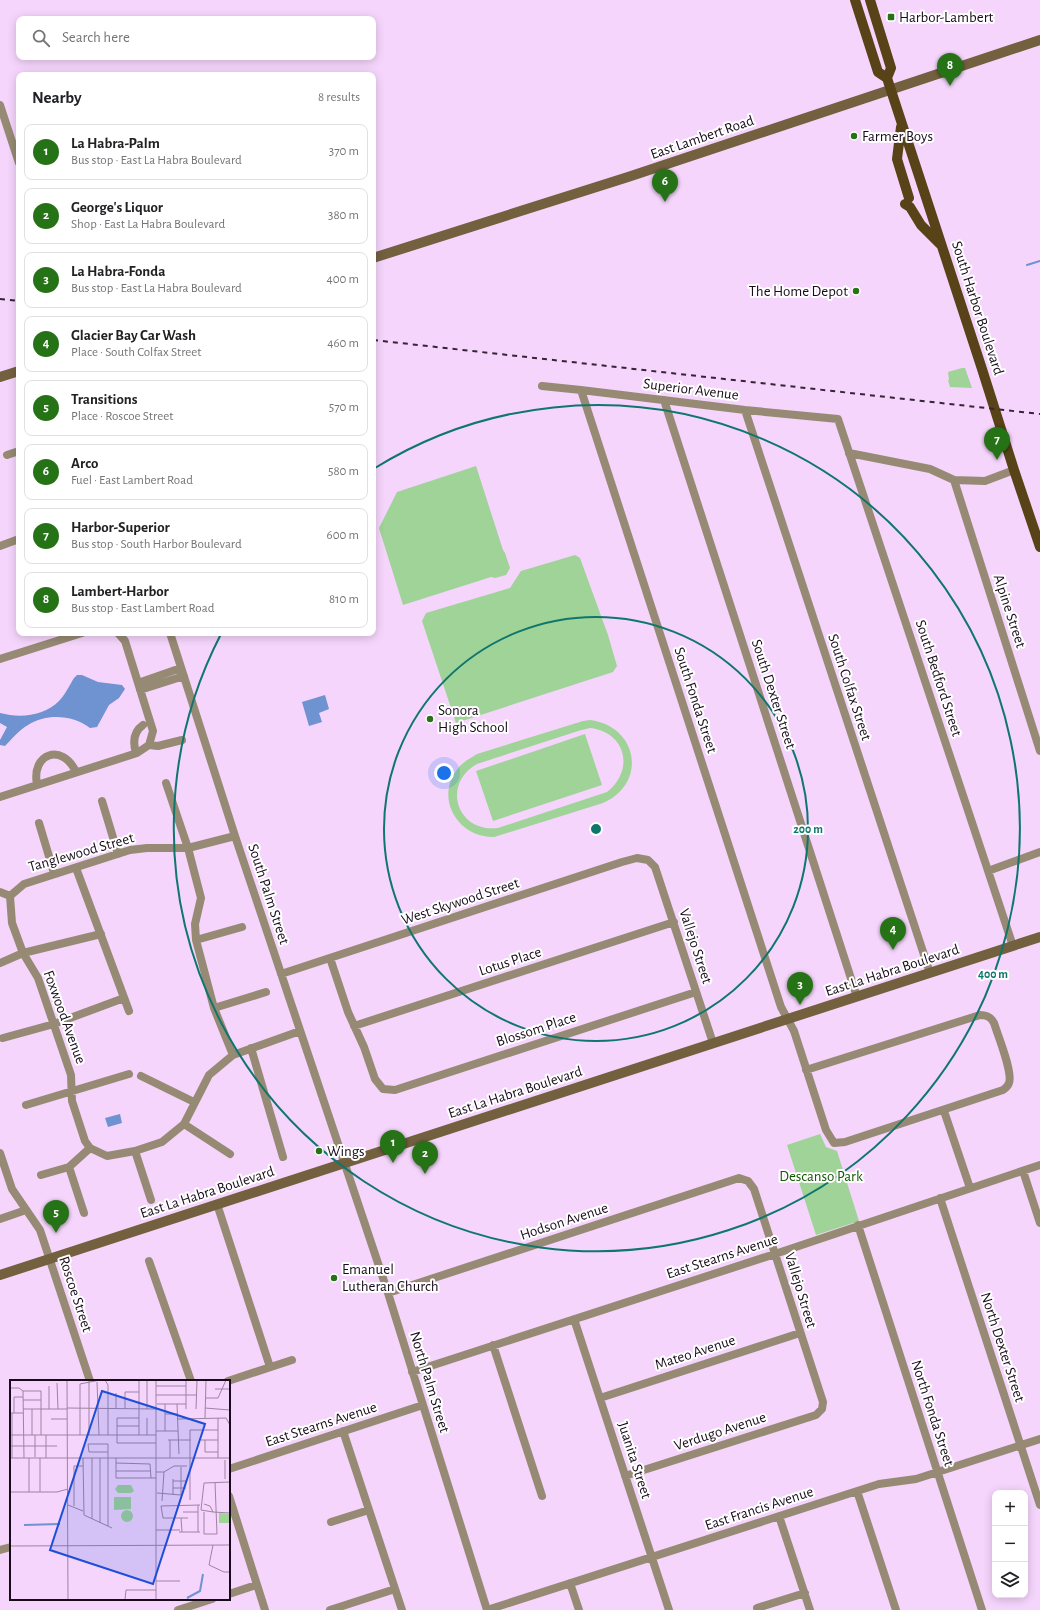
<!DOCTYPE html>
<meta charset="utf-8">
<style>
body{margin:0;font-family:"Alegreya Sans",sans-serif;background:#f6f6f6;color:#202124}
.controls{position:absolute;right:12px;bottom:12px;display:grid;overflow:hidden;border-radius:8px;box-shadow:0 2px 10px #0003}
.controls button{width:36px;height:36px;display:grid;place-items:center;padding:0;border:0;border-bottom:1px solid #e0e0e0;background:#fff;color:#202124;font:20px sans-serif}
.you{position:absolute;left:444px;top:773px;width:14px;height:14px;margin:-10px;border:3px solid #fff;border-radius:50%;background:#1a73e8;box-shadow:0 0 0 6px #1a73e833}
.badge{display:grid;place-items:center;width:26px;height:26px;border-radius:50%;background:#267217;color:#fff;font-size:13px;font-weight:700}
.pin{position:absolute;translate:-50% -33px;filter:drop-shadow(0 1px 2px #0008)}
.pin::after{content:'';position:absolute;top:21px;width:14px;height:12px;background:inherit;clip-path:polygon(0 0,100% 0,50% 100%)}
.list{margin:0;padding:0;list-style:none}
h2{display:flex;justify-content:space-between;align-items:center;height:52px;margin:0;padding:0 16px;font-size:17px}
h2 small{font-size:13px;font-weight:400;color:#757577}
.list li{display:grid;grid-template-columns:26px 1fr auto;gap:12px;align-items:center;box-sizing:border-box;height:56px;margin:0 8px 8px;padding:0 8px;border:1px solid #e0e0e0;border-radius:8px}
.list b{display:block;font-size:15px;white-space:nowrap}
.list p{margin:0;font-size:13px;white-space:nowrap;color:#757577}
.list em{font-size:13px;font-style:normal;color:#757577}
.icon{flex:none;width:22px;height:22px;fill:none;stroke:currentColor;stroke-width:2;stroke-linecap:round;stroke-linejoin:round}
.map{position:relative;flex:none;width:1040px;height:1610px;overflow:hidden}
.search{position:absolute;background:#fff;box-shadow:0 2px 10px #0003;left:16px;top:16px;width:360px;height:44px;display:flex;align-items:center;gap:10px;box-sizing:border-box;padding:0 14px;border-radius:8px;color:#757577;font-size:15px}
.panel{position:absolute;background:#fff;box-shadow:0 2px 10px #0003;left:16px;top:72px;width:360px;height:564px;border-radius:8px}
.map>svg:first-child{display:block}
.green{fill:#9fd397;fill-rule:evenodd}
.water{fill:#6f92d0}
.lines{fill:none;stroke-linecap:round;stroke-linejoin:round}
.stream{stroke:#6f92d0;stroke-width:2}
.street{stroke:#968a74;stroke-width:8}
.secondary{stroke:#72603f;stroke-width:10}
.primary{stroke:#584217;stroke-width:10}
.rail{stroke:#352437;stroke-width:2;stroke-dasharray:5 5;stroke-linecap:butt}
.ring{fill:none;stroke:#0f766e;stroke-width:2}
.poi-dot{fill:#267217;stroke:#fff;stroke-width:1.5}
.labels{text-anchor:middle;stroke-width:4;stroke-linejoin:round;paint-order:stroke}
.poi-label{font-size:15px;fill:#190b1b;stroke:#fff;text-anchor:start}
.street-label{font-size:15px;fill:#190b1b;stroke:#fff}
.park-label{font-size:15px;fill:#125801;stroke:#fff}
.inset-river{fill:none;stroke:#6f92d0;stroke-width:2}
.inset-road{fill:none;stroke:#9d84a2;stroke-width:1}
.view{fill:#1d4ed8;fill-opacity:0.15;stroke:#1d4ed8;stroke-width:2}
.inset-edge{fill:none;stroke:#190b1b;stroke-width:2}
.centre{fill:#0f766e;stroke:#fff;stroke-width:2}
.ring-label{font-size:12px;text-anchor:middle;font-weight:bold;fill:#0f766e;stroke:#fff;stroke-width:4;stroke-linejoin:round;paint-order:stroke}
</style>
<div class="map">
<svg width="1040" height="1610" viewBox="0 0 1040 1610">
<rect width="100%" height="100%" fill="#f5d5fc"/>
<path class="green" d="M 962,368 L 965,368 L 972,388 L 950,387 L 948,380 L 949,380 L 948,372 Z
M 476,466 L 503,550 L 505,553 L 510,568 L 506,575 L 495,578 L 491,577 L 403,605 L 379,528 L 397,492 Z
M 575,555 L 580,558 L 608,635 L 617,666 L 613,672 L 456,723 L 422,621 L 426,613 L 510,588 L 521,571 Z
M 590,720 C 638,726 648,783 603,803 L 494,837 C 460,838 435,801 456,771 C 461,763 469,759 477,754 L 583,721 ZM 590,728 C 626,732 635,770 607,792 L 498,828 C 457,833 441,784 477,764 L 578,731 Z
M 585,734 L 602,785 L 493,821 L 476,771 Z
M 820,1134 L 826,1147 L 837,1151 L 859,1221 L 816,1235 L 787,1145 Z"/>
<path class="water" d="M 77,675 L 82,675 L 98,682 L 122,685 L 125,689 L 119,698 L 109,705 L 97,727 L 90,728 C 73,715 47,713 28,725 C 19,730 12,739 5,746 L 0,745 L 0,740 L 7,727 L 0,723 L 0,713 C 19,718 43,717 59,701 C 65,695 69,686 74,678 Z
M 325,695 L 329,709 L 319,713 L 322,722 L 309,726 L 302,702 Z
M 120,1114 L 122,1123 L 108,1127 L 105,1118 Z"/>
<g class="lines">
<path class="stream" d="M 1027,265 L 1040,261"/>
<path class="street" d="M 0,105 L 19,163
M 542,386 L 581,390 L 745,410 L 838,419 L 1013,946
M 581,390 L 781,1007 L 794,1031 L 826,1130 L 834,1143 L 845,1142 L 1003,1090 C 1006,1088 1008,1086 1009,1083 C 1013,1072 998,1036 994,1023 C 991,1017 987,1015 980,1015 L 806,1070
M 664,400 L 857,997
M 745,410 L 930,973
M 849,453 L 930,469 L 954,480 L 985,481 L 1014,470
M 7,455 L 19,451
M 954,480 L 1040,751
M 0,546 L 19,539
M 170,633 L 235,836 L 388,1293 L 487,1610
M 0,659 L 82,633
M 138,683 L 181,668
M 140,690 L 184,676
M 149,745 L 158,746 L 182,740
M 136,753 C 133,743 133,732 143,725
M 166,783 L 188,848 L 201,898 L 195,924 L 196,940 L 214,1008 L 233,1055
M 37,784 C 31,754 62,742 76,772
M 0,797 L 137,753 L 149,745 L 153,731 L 125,641 L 118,633
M 102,801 L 118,854
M 39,823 L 54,873
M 76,868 L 129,1011
M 988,871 L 1040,852
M 0,892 L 10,896
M 10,896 L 12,923 L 23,953 L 38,978 L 71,1075 L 72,1101 L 85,1141 L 90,1148
M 10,896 L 24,884 L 130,850 L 147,848 L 188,848 L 235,836
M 196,940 L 242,927
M 330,958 L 348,1012 L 364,1047 L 375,1079 L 383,1089 L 395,1090 L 696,992
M 0,963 L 23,953 L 101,934
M 281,974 L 622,862 L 637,858 L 648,860 L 655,867 L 713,1043
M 214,1008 L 266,992
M 354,1026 L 674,922
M 3,1038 L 54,1024 L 124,998
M 251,1048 L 283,1157
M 141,1076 L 194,1102
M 26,1105 L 129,1074
M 944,1111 L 970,1188
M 184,1124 L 230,1154
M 90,1148 L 107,1156 L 135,1151 L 162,1142 L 184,1124 L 209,1075 L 233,1055 L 300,1031
M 135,1151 L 151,1200
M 0,1153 L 12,1189 L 40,1230 L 90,1381
M 69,1167 L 84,1213
M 1023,1171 L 1040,1223
M 41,1175 L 69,1167 L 90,1148
M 940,1198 L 1040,1505
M 217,1204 L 270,1367
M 0,1219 L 26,1210
M 858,1225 L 982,1610
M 149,1261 L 191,1381
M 388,1293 L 739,1178 L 748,1181 L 754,1189 L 823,1402 L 822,1409 L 816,1415 L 625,1476
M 574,1319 L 669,1610
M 493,1345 L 542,1496
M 412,1372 L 775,1254 L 1040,1165
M 228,1381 L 292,1360
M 600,1398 L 800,1333
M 343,1431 L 402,1610
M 229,1469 L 423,1405
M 857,1491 L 896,1610
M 229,1496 L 265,1610
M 779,1516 L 810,1610
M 331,1522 L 369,1510
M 0,1550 L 11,1547
M 570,1583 L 579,1610
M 229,1594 L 256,1585
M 757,1608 L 805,1593
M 178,1610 L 212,1599
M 330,1610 L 395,1589
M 487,1610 L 879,1484 L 916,1479 L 1040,1439"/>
<path class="secondary" d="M 373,258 L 628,177 L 1040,40
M 0,377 L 19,371
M 0,1275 L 1040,937"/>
<path class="primary" d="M 855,0 L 878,72 L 887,78
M 870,0 L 891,68 L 887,78 L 982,369 L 1014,470 L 1040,547
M 901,127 L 897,159 L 909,198
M 905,204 L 910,207 L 921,225 L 940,244"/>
<path class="rail" d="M 0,299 L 19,301
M 373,340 L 1040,414"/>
</g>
<g class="ring">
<circle cx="596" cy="829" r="212"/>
<path d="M375 468A423 423 0 1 1 221 634"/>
</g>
<g class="poi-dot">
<rect x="887" y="13" width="8" height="8" rx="2"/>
<circle cx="854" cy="136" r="4"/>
<circle cx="856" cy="291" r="4"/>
<circle cx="430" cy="719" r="4"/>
<circle cx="319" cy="1151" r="4"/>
<circle cx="334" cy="1278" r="4"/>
</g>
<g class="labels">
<g class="poi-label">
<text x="899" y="22">Harbor-Lambert</text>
<text x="862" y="141">Farmer Boys</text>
<text x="848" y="296" text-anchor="end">The Home Depot</text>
<text x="438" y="715">Sonora<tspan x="438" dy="17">High School</tspan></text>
<text x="327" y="1156">Wings</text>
<text x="342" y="1274">Emanuel<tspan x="342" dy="17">Lutheran Church</tspan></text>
</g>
<g class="street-label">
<text transform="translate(702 137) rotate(-19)" y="5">East Lambert Road</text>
<text transform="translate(978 308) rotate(72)" y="5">South Harbor Boulevard</text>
<text transform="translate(691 389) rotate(7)" y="5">Superior Avenue</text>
<text transform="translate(1010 611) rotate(72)" y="5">Alpine Street</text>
<text transform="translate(939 678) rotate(72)" y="5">South Bedford Street</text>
<text transform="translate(850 687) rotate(72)" y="5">South Colfax Street</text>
<text transform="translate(774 694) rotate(72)" y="5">South Dexter Street</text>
<text transform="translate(696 700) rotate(72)" y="5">South Fonda Street</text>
<text transform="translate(81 852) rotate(-16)" y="5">Tanglewood Street</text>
<text transform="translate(269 894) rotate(72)" y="5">South Palm Street</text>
<text transform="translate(460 901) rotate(-18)" y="5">West Skywood Street</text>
<text transform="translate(696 946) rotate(72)" y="5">Vallejo Street</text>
<text transform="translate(510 961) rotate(-18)" y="5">Lotus Place</text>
<text transform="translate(892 970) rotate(-18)" y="5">East La Habra Boulevard</text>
<text transform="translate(65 1017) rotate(70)" y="5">Foxwood Avenue</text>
<text transform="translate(536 1029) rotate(-18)" y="5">Blossom Place</text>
<text transform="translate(515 1092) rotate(-18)" y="5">East La Habra Boulevard</text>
<text transform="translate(207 1192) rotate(-18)" y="5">East La Habra Boulevard</text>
<text transform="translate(564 1221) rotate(-18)" y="5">Hodson Avenue</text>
<text transform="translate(722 1256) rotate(-18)" y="5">East Stearns Avenue</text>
<text transform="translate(801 1290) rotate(73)" y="5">Vallejo Street</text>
<text transform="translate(76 1294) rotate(72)" y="5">Roscoe Street</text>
<text transform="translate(1003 1347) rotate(72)" y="5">North Dexter Street</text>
<text transform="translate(695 1352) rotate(-18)" y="5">Mateo Avenue</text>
<text transform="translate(430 1382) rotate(73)" y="5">North Palm Street</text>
<text transform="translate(933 1413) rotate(72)" y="5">North Fonda Street</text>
<text transform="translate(321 1424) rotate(-18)" y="5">East Stearns Avenue</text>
<text transform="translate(720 1431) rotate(-18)" y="5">Verdugo Avenue</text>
<text transform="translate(635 1460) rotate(72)" y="5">Juanita Street</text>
<text transform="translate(759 1508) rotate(-18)" y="5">East Francis Avenue</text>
</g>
<g class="park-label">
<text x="821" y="1181">Descanso Park</text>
</g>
</g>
<g transform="translate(10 1380)">
<rect width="220" height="220" fill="#f5d5fc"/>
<path d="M 108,105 L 121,105 L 124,111 L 121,113 L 108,113 L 105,109 ZM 121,117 L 121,129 L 104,130 L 104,117 ZM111 136a6 6 0 1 1 12 0a6 6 0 1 1-12 0ZM 209,133 L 220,134 L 220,143 L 209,143 Z" fill="#9fd397"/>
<path class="inset-river" d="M 14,145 L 50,144M 177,218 L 190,211 L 193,194"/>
<path class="inset-road" d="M 57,0 L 58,220M 79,0 L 79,55M 95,0 L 98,5 L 98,55M 129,0 L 129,55M 87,2 L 89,55M 47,3 L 48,29M 39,6 L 39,29M 146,6 L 176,6M 0,8 L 9,8 L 13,11M 205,9 L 220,9M 13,11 L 14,78M 13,11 L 31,11 L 31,55M 106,13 L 106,29M 146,15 L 187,15M 196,18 L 208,18 L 216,0M 13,20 L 31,20M 147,24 L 176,24M 155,24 L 155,51M 167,24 L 169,74M 57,28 L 147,29M 195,28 L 220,30M 13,29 L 57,29M 115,29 L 115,12 L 129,12M 137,29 L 137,0M 176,29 L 176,0M 186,29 L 187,0M 0,33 L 13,33M 2,33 L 2,78M 4,33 L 4,17 L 13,17M 155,34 L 168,34M 129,38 L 107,38 L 107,63 L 146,63M 195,38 L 196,0M 208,38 L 208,78M 41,39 L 57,39M 168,39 L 216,38 L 220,45M 107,46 L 129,46M 146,51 L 168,51M 0,55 L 146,55M 22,55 L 22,29M 25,55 L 25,77M 36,55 L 36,78M 70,55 L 70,4 L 90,0M 137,55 L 137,38M 158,60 L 181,60M 191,60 L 208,60M 195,60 L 195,72 L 208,72M 0,66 L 47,66M 98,72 L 79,72 L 78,64 L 98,64 L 98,146M 0,78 L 220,78M 19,78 L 19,112M 73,78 L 74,135 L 102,148M 82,78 L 82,139M 106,78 L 106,98 L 146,98M 160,78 L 160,60M 106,83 L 140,84 L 141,98M 106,91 L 141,91M 146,92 L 154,92 L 164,86 L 177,86M 163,99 L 163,115M 215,99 L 215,80M 163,101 L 176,101M 163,108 L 176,108M 0,112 L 47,112 L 58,109M 30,112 L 30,78M 147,113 L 171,115M 171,115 L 171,87M 180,120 L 180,50 L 208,50M 152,121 L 154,92M 194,124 L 200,126 L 203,132 L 220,133M 58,125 L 73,131M 64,126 L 64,86 L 73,86M 173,132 L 188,132M 194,132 L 194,154 L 207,154 L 205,102M 203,132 L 191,130 L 194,103 L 220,102M 171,138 L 172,152M 178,138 L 153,138 L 151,126 L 190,125M 90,143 L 90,78M 146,150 L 170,150M 169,152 L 190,152M 188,152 L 188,125M 203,165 L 199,185 L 214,192 L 220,192M 0,166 L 220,165M 146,201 L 170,201M 115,220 L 116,210 L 146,210M 146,220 L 146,0"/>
<path class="view" d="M 92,11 L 195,44 L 143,204 L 40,170 Z"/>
<rect width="220" height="220" class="inset-edge"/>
</g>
<circle cx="596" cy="829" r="6" class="centre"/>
<g class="ring-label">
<text x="808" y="833">200 m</text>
<text x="993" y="978">400 m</text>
</g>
</svg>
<div class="controls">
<button>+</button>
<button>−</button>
<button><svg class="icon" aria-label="layers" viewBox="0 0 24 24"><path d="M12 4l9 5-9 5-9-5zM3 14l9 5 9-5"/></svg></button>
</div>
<div class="you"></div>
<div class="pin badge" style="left:393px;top:1163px">1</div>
<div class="pin badge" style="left:425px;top:1174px">2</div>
<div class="pin badge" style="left:800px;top:1005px">3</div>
<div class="pin badge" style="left:893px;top:950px">4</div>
<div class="pin badge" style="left:56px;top:1233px">5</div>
<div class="pin badge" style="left:665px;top:202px">6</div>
<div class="pin badge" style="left:997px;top:460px">7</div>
<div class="pin badge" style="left:950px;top:86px">8</div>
<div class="search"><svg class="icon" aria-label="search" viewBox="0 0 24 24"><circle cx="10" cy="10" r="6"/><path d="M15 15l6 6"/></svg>Search here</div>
<section class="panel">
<h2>Nearby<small>8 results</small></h2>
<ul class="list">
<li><span class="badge">1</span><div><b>La Habra-Palm</b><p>Bus stop · East La Habra Boulevard</p></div><em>370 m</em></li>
<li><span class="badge">2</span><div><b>George's Liquor</b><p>Shop · East La Habra Boulevard</p></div><em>380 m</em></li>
<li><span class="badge">3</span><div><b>La Habra-Fonda</b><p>Bus stop · East La Habra Boulevard</p></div><em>400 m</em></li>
<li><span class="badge">4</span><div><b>Glacier Bay Car Wash</b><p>Place · South Colfax Street</p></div><em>460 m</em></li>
<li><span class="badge">5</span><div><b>Transitions</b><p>Place · Roscoe Street</p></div><em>570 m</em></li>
<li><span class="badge">6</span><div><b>Arco</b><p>Fuel · East Lambert Road</p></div><em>580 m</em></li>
<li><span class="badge">7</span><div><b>Harbor-Superior</b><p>Bus stop · South Harbor Boulevard</p></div><em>600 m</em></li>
<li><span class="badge">8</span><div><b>Lambert-Harbor</b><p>Bus stop · East Lambert Road</p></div><em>810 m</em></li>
</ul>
</section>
</div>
